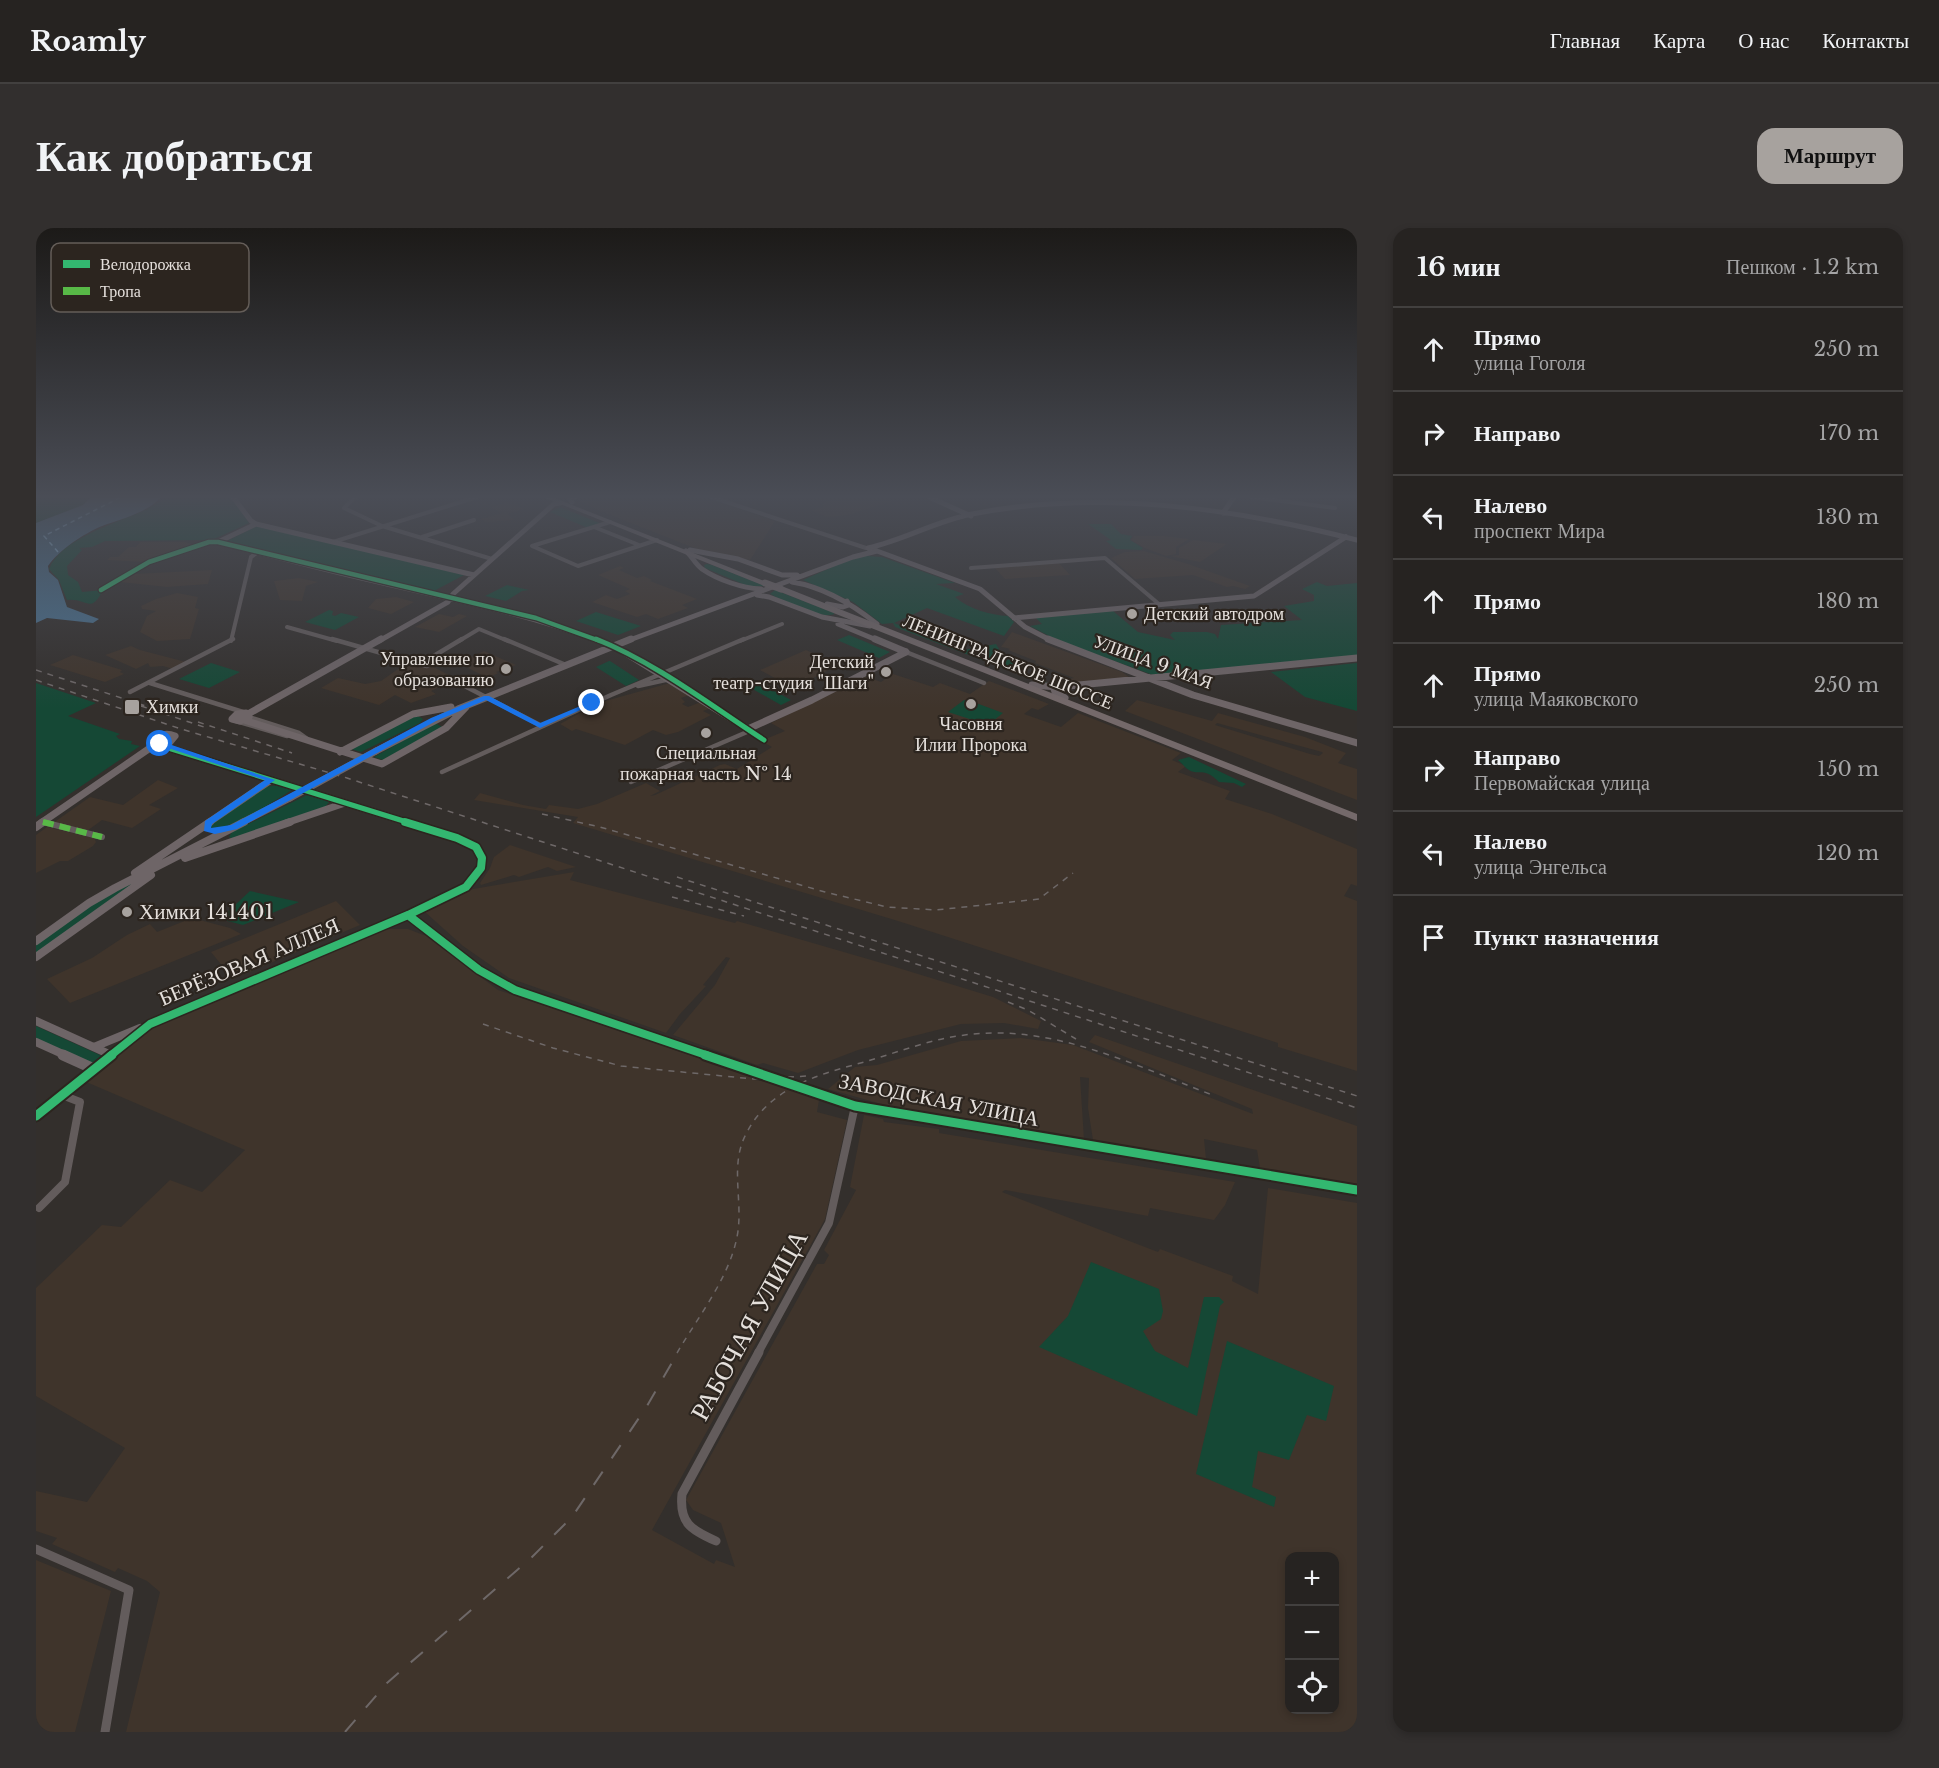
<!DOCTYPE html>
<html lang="ru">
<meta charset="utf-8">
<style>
body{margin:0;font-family:"Libre Baskerville",serif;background:#322f2e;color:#f1f3f6}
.controls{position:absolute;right:18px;bottom:18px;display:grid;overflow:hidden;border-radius:12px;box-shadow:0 3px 9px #0003}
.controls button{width:54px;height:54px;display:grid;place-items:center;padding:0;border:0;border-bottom:2px solid #42403f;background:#262321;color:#f1f3f6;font:30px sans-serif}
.stop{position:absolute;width:18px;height:18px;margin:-14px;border:4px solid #1a73e8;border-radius:50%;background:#fff}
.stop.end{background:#1a73e8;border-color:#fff;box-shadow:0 2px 6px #0008}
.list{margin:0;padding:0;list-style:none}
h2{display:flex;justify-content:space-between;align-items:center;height:78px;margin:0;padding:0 24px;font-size:26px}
h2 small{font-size:20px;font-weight:400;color:#a4a4a5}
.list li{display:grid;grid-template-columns:39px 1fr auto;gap:18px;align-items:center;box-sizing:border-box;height:84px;padding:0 24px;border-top:2px solid #42403f}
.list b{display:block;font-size:22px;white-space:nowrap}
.list p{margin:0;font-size:20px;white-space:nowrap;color:#a4a4a5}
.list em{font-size:20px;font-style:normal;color:#a4a4a5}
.icon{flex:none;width:33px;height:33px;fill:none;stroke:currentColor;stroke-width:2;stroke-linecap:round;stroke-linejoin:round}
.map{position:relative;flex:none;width:1321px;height:1504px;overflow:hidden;border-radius:18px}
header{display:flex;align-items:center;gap:36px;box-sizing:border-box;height:84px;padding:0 30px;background:#262321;border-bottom:2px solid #42403f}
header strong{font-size:28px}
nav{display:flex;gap:33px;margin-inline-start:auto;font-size:21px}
.intro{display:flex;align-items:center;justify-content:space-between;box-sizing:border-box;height:144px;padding:0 36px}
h1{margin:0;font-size:42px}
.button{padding:15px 27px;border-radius:18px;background:#a7a29e;color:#111;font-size:21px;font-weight:700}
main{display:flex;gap:36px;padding:0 36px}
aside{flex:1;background:#262321;border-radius:18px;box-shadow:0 3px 9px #0003}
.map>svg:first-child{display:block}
.built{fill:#3f342b;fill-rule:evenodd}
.green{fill:#154835}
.water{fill:#4b7392}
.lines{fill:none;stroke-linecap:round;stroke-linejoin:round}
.ferry{stroke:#94caf5;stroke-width:1.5;stroke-dasharray:4.5 4;stroke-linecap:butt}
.street-far4{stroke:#635c5c;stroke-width:4}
.street-far3{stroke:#635c5c;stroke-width:4.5}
.street-far2{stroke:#635c5c;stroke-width:6}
.street-far1{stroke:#635c5c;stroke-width:8}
.street{stroke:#635c5c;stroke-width:9}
.secondary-far3{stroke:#6e6567;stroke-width:5}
.secondary-far2{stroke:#6e6567;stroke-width:7}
.secondary-far1{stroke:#6e6567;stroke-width:8}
.secondary{stroke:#6e6567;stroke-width:11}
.highway{fill:#74696a;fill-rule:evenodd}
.rail-far1{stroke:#6e6868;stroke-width:1.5;stroke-dasharray:6 6;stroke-linecap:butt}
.rail{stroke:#6e6868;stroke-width:2;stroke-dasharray:16 16;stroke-linecap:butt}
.secondary-bridge{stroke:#6e6567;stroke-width:7}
.highway-bridge{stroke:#74696a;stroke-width:7}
.quiet-far1{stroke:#58b947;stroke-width:4.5;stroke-dasharray:9 4.5;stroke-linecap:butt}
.quiet{stroke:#58b947;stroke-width:6;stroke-dasharray:11 6;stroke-linecap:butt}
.cycleway-far3-casing{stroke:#2c251f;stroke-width:7}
.cycleway-far2-casing{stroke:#2c251f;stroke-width:8}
.cycleway-far1-casing{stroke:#2c251f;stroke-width:11}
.cycleway-casing{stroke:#2c251f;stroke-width:13}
.cycleway-far3{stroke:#33b770;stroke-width:4.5}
.cycleway-far2{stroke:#33b770;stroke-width:5}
.cycleway-far1{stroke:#33b770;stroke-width:8}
.cycleway{stroke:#33b770;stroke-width:9}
.route{fill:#1a73e8}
.poi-dot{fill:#a7a29e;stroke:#2c251f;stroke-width:2}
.labels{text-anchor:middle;stroke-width:4.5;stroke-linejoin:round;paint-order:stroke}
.far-poi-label{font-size:18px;fill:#e5e0dc;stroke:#2c251f;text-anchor:start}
.far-street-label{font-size:18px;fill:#e5e0dc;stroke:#2c251f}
.poi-label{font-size:21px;fill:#e5e0dc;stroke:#2c251f;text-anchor:start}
.street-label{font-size:21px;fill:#e5e0dc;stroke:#2c251f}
.near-street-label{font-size:26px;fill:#e5e0dc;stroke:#2c251f}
.key{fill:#2c251f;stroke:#645d58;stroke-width:1.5}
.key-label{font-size:16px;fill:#e5e0dc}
</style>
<header>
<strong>Roamly</strong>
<nav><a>Главная</a><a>Карта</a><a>О нас</a><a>Контакты</a></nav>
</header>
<div class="intro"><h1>Как добраться</h1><a class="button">Маршрут</a></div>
<main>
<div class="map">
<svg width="1321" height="1504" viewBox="0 0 1321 1504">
<rect width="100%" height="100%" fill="#332f2c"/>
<path class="built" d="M 668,269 L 739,293 L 714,332 L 666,323 L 562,282 L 544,273 L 548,272 L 543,270 Z
M 774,269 L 846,269 L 856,273 L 812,287 L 791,289 L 775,282 L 787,280 L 787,276 L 792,274 Z
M 472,274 L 488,281 L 471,286 L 478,292 L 451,294 L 445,291 L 466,285 L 454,279 Z
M 1098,308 L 1127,308 L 1153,311 L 1140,319 L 1140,326 L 1130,328 L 1109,320 L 1095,312 Z
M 1157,312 L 1191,316 L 1164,334 L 1134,328 L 1143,327 L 1143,320 Z
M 104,314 L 149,314 L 159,317 L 109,334 L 71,332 L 74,329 L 82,329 L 93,319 L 100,319 Z
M 1108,323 L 1152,336 L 1214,358 L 1209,361 L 1197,358 L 1191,359 L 1157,347 L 1099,351 L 1075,330 L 1089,324 Z
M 1022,334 L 1034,347 L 969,351 L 958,339 Z
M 584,338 L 588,340 L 583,342 L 601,350 L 608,348 L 616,352 L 614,353 L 661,371 L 646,377 L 652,380 L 622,391 L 610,386 L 601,389 L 556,374 L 570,367 L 581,371 L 594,366 L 589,363 L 594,361 L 562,347 Z
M 176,342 L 172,356 L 131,359 L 84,354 L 98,346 Z
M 263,350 L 282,354 L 270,358 L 266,373 L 244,372 L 238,353 Z
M 141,365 L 162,369 L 159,380 L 163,381 L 154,411 L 121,413 L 104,404 L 111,388 L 120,383 L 106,381 L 105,378 L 120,371 Z
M 360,369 L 378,374 L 355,386 L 332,380 L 340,371 Z
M 403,386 L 417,389 L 423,386 L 431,388 L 403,404 L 379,399 Z
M 976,404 L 1086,444 L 1093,449 L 1036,455 L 1027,452 L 1038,450 L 999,435 L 1000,433 L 972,422 L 974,421 L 971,420 L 965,419 Z
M 95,418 L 104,422 L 150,434 L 137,441 L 127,438 L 114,439 L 112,435 L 100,441 L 69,427 Z
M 770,422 L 803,437 L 757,460 L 724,442 Z
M 448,423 L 480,437 L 460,444 L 462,445 L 452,450 L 432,440 L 436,438 L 426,433 Z
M 37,427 L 86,442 L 84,444 L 88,446 L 69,454 L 14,437 Z
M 372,434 L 389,439 L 394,437 L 420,451 L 395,463 L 400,466 L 375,475 L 359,467 L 343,477 L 285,460 L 302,450 L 329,456 L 345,453 Z
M 857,446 L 897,459 L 904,455 L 934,466 L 953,453 L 1013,476 L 1002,482 L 996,480 L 988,486 L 1025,499 L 1042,485 L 1145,525 L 1136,532 L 1150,538 L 1142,544 L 1194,563 L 1189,571 L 1236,586 L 1321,621 L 1321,658 L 1315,656 L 1308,668 L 1321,673 L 1321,843 L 1242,819 L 1242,815 L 862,693 L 537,595 L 542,589 L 438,572 L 444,565 L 487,577 L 510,581 L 513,577 L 542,581 L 561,576 L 610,555 L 624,563 L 614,568 L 619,567 L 684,537 L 689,536 L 701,541 L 736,519 L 725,513 L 749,503 L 735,495 L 828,448 L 845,454 Z
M 634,455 L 654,467 L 645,470 L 649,474 L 646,476 L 652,479 L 665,474 L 675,480 L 667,483 L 675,487 L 642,504 L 630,507 L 617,502 L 589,517 L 540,501 L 536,503 L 524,496 L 562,475 Z
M 1101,472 L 1176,493 L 1182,485 L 1269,509 L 1310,525 L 1302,535 L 1321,541 L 1321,572 L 1089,483 ZM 1181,495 L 1286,524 L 1287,525 L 1283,528 L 1274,526 L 1179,497 Z
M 122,552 L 142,560 L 113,577 L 125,581 L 96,600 L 66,592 L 51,603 L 17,595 L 54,569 L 87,577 Z
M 11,599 L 58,610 L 60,614 L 57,618 L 32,633 L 24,633 L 0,645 L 0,607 Z
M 474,617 L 540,639 L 521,643 L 512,639 L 483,649 L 478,647 L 445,657 L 444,655 L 454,640 L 458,629 Z
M 538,644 L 534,652 L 699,695 L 701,693 L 856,738 L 957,769 L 1005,793 L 1002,801 L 968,795 L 925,796 L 822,822 L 762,845 L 727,835 L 721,837 L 637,807 L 679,757 L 694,730 L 690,729 L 667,757 L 670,758 L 644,786 L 630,805 L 473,750 L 427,718 L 389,684 L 437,661 Z
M 300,673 L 324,697 L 197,751 L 175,724 Z
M 156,690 L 194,700 L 205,706 L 34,775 L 11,751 L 56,730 L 91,707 L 114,696 L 121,704 Z
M 348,701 L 372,701 L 390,708 L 462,762 L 718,849 L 718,852 L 729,853 L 781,870 L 783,872 L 781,884 L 811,892 L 789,991 L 616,1302 L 678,1336 L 680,1332 L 699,1339 L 685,1295 L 657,1282 L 650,1272 L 781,1036 L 788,1036 L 793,1027 L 788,1022 L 820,962 L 814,959 L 828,887 L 847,891 L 848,894 L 903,901 L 903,905 L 1199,954 L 1189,977 L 1178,992 L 1114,980 L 1112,988 L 969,962 L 966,964 L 1122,1024 L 1124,1021 L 1197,1048 L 1196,1053 L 1222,1066 L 1232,960 L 1321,975 L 1321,1504 L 90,1504 L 124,1364 L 111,1353 L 82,1340 L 79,1344 L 16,1316 L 21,1310 L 0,1303 L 0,1263 L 51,1274 L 89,1220 L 0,1168 L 0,1060 L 66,997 L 85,999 L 134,952 L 166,964 L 209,922 L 48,853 L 108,803 ZM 1254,1328 L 1298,1328 L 1298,1482 L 1254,1482 Z
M 1059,807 L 1321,898 L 1321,956 L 1224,940 L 1221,922 L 1168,911 L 1170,931 L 1057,912 L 1052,880 L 1053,850 L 1044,849 L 1048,911 L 856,879 L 792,861 L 819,839 L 841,837 L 925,813 L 985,810 L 1037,817 L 1217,886 L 1216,881 L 1053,814 Z
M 0,1332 L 75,1363 L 39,1504 L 0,1504 Z"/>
<path class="green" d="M 30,269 L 55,269 L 47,277 L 0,295 L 0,271 Z
M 132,269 L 195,269 L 213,295 L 176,312 L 69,313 L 56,319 L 43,320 L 46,322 L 31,338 L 32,347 L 42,354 L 46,364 L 67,362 C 54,387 52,370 31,372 L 23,352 L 13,341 C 25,311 78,296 107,283 C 116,280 123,273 132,269 Z
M 524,279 L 566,296 L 552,300 L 514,284 Z
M 1052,296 L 1075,296 L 1085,306 L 1096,308 L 1094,312 L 1107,320 L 1105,322 L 1080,321 L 1070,313 L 1075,312 Z
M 223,297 L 428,347 L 396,364 L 187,315 Z
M 831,328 L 846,329 L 919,355 L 900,356 L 928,366 L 919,369 C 933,381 954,387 972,388 L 978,394 L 968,408 L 891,380 L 858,395 L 928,422 L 960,416 L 963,421 L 960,428 L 976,433 L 982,432 L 984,434 L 975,441 L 1014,456 L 1012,457 L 859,399 L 857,395 L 846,396 L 817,374 L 767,352 L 819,329 Z
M 671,336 L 676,337 L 729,358 L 714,359 L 669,340 L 668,337 Z
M 1281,354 L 1291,358 L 1321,355 L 1321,429 L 1117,447 L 1021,412 L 994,398 L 1006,396 L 1000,390 L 1077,383 L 1102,404 L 1139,412 L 1134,407 L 1137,404 L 1171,404 L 1179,406 L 1182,411 L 1185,397 L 1266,392 L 1248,378 L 1278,373 L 1278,367 L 1266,361 Z
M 471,357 L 493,362 L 486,363 L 470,373 L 449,368 Z
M 739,362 L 798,385 L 798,386 C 787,392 746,372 734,366 Z
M 293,382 L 297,383 L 296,387 L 299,388 L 305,385 L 323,389 L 299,402 L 269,394 Z
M 560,384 L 605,398 L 582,407 L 540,393 Z
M 813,407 L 854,424 L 843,430 L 801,412 Z
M 573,433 L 574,433 L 603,452 L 590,458 L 560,439 Z
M 175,435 L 204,444 L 173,460 L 143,451 Z
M 1321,435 L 1321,483 L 1269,469 L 1235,444 Z
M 716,451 L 755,472 L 745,477 L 706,455 Z
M 0,455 L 60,475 L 32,488 L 84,506 L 80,508 L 83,511 L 96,513 L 95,516 L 104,518 L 0,589 Z
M 928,472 L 937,474 L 933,476 L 935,477 L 940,475 L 967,485 L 952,497 L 912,484 Z
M 382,488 L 387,491 L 384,495 L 325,524 L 315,521 L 374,489 Z
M 399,495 L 406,499 L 347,532 L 338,529 Z
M 1153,529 L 1210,556 L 1206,559 L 1198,555 L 1183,554 C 1168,538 1162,548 1153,542 C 1149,540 1146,535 1142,532 Z
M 244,557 L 256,562 C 241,571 191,605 175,600 L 173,597 L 228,559 Z
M 273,566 L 294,573 L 289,579 L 197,611 L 193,609 L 196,604 Z
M 100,653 L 0,726 L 0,716 L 69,668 Z
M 214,663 L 263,674 L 207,697 L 184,691 Z
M 0,798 L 66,828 L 65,830 L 55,836 L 0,811 Z
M 1055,1034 L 1123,1061 L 1127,1083 L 1125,1091 L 1107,1103 L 1119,1123 L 1152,1140 L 1168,1069 L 1183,1069 L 1188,1074 L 1184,1078 L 1161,1188 L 1003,1119 L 1032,1088 Z
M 1191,1113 L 1298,1158 L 1290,1193 L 1271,1187 L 1253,1232 L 1222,1223 L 1216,1259 L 1240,1269 L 1238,1279 L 1160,1246 Z"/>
<path class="water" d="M 55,269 L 125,269 C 111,285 85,291 66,298 C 47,306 23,322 12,338 L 13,344 L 22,352 L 31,379 L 63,391 L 57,395 L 11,390 L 0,395 L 0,295 L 47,277 Z"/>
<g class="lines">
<path class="ferry" d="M 22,324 L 8,308 L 85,269"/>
<path class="street-far4" d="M 319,269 L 308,280 L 346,298 L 456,331
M 675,269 L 830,320
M 1214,269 L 1299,280
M 574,294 L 496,318 L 542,338 L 621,312
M 558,299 L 603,317
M 386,309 L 438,292
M 297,314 L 441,269
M 935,340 L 1069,330 L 1124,377
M 65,362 L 113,334 L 173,314 L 182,314
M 251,399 L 301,413
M 195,413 L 215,329 L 222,324
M 423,413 L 443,401 L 472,413
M 704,413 L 746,396"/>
<path class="street-far3" d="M 296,411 L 391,438
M 468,411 L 530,437
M 870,424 L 948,455
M 386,435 L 426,411
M 417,452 L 504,497
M 114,455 L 207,484
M 602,458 L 634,451
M 94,464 L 197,411
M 213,489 L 263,505 L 270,510
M 200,493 L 251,508
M 406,544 L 575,467 L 708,411
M 595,554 L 711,504 L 712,501 L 728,512
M 7,594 L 12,595"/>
<path class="street-far2" d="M 7,594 L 66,609"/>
<path class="street-far1" d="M 3,980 L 29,954 L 44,874 L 26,867
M 722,1125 L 793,995 L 819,878"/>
<path class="street" d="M 680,1313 C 655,1302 643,1295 646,1266 L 723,1124
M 0,1321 L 93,1362 L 69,1504"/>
<path class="secondary-far3" d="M 197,269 L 215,293 L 220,296 L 438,347
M 893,269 L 935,288
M 536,274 L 534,271 L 539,269
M 1187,285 L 1198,269
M 182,314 C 237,328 292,343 347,355 C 420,372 493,386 563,413
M 182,314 L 220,296
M 832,320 C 868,312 900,293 936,286 C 1064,261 1197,280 1321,312
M 654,322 L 702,331 L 746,347 L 761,347
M 650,323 C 656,328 659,336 666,341 C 682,352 706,360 725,361
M 841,323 L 944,361 L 989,399 L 1016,413
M 756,354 C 788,359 816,376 841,396
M 721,367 L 733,369 L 786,389 L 834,398
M 791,376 L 807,379 L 813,377 L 811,373
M 978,390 L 1218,368 L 1310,309
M 802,396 L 843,413
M 343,413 L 412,374 L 417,366 L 518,276 L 524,275
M 591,413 L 817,329 L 841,323"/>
<path class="secondary-far2" d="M 559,411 L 582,420 L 712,501 L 776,472 L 870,424
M 839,411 L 870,424
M 1012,411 L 1157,467 L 1321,515
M 996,457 L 1022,459 L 1321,430
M 1022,459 L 1018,461 L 1019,464 L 1029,470
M 210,485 L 213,489 L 204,493 L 196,491 L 201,486 Z
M 212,486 L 345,411
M 208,492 L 346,536 L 410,500 L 430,479
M 126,516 L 129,519 L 374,595
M 340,523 L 422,481 L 595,411
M 304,524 L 377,486 L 415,479
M 5,595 L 114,520 L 134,514 L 139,508 C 131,505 124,506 119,513 L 124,516
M 172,595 L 235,552
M 205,595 L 254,570
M 250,595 L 309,575"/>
<path class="secondary-far1" d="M 0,599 L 7,594
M 149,630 L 254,594
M 99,645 L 174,594
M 372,687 L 443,742 L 479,762 L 673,828
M 0,713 L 53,675 L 79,660 L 208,594
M 0,729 L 115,647
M 0,793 L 75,827
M 0,814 L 31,828
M 58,819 L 104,800
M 74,828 L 114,796 L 372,687 L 430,659 L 445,640 L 446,630 L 440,619 L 421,610 L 369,594"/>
<path class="secondary" d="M 27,827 L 58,841
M 669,827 L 819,878 L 1321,962
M 0,888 L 76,827"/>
<path class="highway" d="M 507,269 L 516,269 L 733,355 L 726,357 Z
M 742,359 L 748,359 L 1321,586 L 1321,593 L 742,363 Z"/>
<path class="rail-far1" d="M 0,442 L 113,479
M 0,452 L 145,501 L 311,550 L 1321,880
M 105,478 L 168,499
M 162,494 L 256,525
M 506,586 L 564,599 L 789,664 L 851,679 L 900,682 L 1003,671 L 1037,645
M 641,649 L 1321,868
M 636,669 L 708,688
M 972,774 L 992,782 L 1040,811
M 447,796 L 517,820 L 585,838 L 718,851 L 771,848
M 641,1125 C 662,1089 693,1050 701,1009 C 708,974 693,938 710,906 C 732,862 777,848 821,836 C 855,827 888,813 922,808 C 1013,793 1097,837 1179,868"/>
<path class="rail" d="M 309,1504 L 351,1455 L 495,1330 L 536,1289 L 611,1178 L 642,1124"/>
<path class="secondary-bridge" d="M 254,570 L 340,523"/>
<path class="highway-bridge" d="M 729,355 L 745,361"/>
<path class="quiet-far1" d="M 7,594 L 12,595"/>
<path class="quiet" d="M 7,594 L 66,609"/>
<g class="cycleway-far3-casing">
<path id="cycleway-far3" d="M 65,362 L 113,334 L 173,314 L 182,314 L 500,390 L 564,413"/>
</g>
<g class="cycleway-far2-casing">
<path id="cycleway-far2" d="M 560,411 C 620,435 674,477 728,512
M 126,516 L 129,519 L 374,595"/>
</g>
<g class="cycleway-far1-casing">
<path id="cycleway-far1" d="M 372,687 L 443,742 L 479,762 L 673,828
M 74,828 L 114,796 L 372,687 L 430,659 L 445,640 L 446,630 L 440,619 L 421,610 L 369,594"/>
</g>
<g class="cycleway-casing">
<path id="cycleway" d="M 669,827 L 819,878 L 1321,962
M 0,888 L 76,827"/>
</g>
<use href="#cycleway-far3" class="cycleway-far3"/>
<use href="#cycleway-far2" class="cycleway-far2"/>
<use href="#cycleway-far1" class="cycleway-far1"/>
<use href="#cycleway" class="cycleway"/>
</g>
<linearGradient id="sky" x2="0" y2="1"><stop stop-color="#1c1a18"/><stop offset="0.56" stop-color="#4a4d56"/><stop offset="1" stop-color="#4a4d56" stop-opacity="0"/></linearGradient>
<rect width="1321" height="480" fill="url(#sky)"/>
<path class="route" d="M 448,468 L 453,468 L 504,495 L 554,474 L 560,475 L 504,500 L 450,472 L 400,493 L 201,601 L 179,606 L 168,603 L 169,593 L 229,552 L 120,516 L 127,514 L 239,552 L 176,596 L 175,600 L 195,597 L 395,490 Z"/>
<g class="poi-dot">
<circle cx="1096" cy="386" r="6"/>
<circle cx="470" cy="441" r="6"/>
<circle cx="850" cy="444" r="6"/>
<circle cx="935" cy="476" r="6"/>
<rect x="88" y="471" width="16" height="16" rx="3"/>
<circle cx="670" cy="505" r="6"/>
<circle cx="91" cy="684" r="6"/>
</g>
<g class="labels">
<g class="far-poi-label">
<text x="1108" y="392">Детский автодром</text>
<text x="458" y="437" text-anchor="end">Управление по<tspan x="458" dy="21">образованию</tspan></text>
<text x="838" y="440" text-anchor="end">Детский<tspan x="838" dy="21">театр-студия "Шаги"</tspan></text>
<text x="110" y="485">Химки</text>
<text x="935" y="502" text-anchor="middle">Часовня<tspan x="935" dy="21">Илии Пророка</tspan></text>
<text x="670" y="531" text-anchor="middle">Специальная<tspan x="670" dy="21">пожарная часть № 14</tspan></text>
</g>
<g class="far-street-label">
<text transform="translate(972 434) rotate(22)" y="6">ЛЕНИНГРАДСКОЕ ШОССЕ</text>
<text transform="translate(1117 434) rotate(20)" y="6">УЛИЦА 9 МАЯ</text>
</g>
<g class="poi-label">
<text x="103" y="691">Химки 141401</text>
</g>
<g class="street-label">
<text transform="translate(213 734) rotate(-23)" y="7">БЕРЁЗОВАЯ АЛЛЕЯ</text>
<text transform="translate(903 872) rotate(11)" y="7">ЗАВОДСКАЯ УЛИЦА</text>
</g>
<g class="near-street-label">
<text transform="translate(713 1097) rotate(-61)" y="9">РАБОЧАЯ УЛИЦА</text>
</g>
</g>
<rect x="15" y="15" width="198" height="69" rx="9" class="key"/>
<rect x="27" y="32" width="27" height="8" fill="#33b770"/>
<rect x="27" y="59" width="27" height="8" fill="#58b947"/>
<g class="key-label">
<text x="64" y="42">Велодорожка</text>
<text x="64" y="69">Тропа</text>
</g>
</svg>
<div class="controls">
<button>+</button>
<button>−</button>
<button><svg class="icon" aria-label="locate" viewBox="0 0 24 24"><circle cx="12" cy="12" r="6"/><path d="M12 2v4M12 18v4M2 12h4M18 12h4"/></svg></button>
</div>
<div class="stop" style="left:124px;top:516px"></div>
<div class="stop end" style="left:556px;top:475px"></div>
</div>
<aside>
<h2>16 мин<small>Пешком · 1.2 km</small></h2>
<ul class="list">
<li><svg class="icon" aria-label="ahead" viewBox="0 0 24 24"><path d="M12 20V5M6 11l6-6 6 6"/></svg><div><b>Прямо</b><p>улица Гоголя</p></div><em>250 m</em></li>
<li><svg class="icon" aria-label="right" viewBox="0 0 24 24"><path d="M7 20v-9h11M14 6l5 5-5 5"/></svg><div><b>Направо</b></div><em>170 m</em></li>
<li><svg class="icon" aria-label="left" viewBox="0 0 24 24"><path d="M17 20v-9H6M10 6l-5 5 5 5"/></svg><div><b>Налево</b><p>проспект Мира</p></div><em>130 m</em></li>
<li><svg class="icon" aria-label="ahead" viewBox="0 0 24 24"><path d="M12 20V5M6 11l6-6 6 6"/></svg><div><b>Прямо</b></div><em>180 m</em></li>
<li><svg class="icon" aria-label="ahead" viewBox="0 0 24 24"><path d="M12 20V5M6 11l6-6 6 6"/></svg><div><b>Прямо</b><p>улица Маяковского</p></div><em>250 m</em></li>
<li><svg class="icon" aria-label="right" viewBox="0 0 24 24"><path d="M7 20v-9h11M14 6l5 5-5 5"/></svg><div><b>Направо</b><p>Первомайская улица</p></div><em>150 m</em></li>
<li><svg class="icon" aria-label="left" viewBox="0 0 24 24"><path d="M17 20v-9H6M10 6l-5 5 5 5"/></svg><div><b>Налево</b><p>улица Энгельса</p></div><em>120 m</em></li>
<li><svg class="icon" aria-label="arrive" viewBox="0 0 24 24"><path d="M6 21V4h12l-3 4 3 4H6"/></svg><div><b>Пункт назначения</b></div></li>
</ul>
</aside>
</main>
